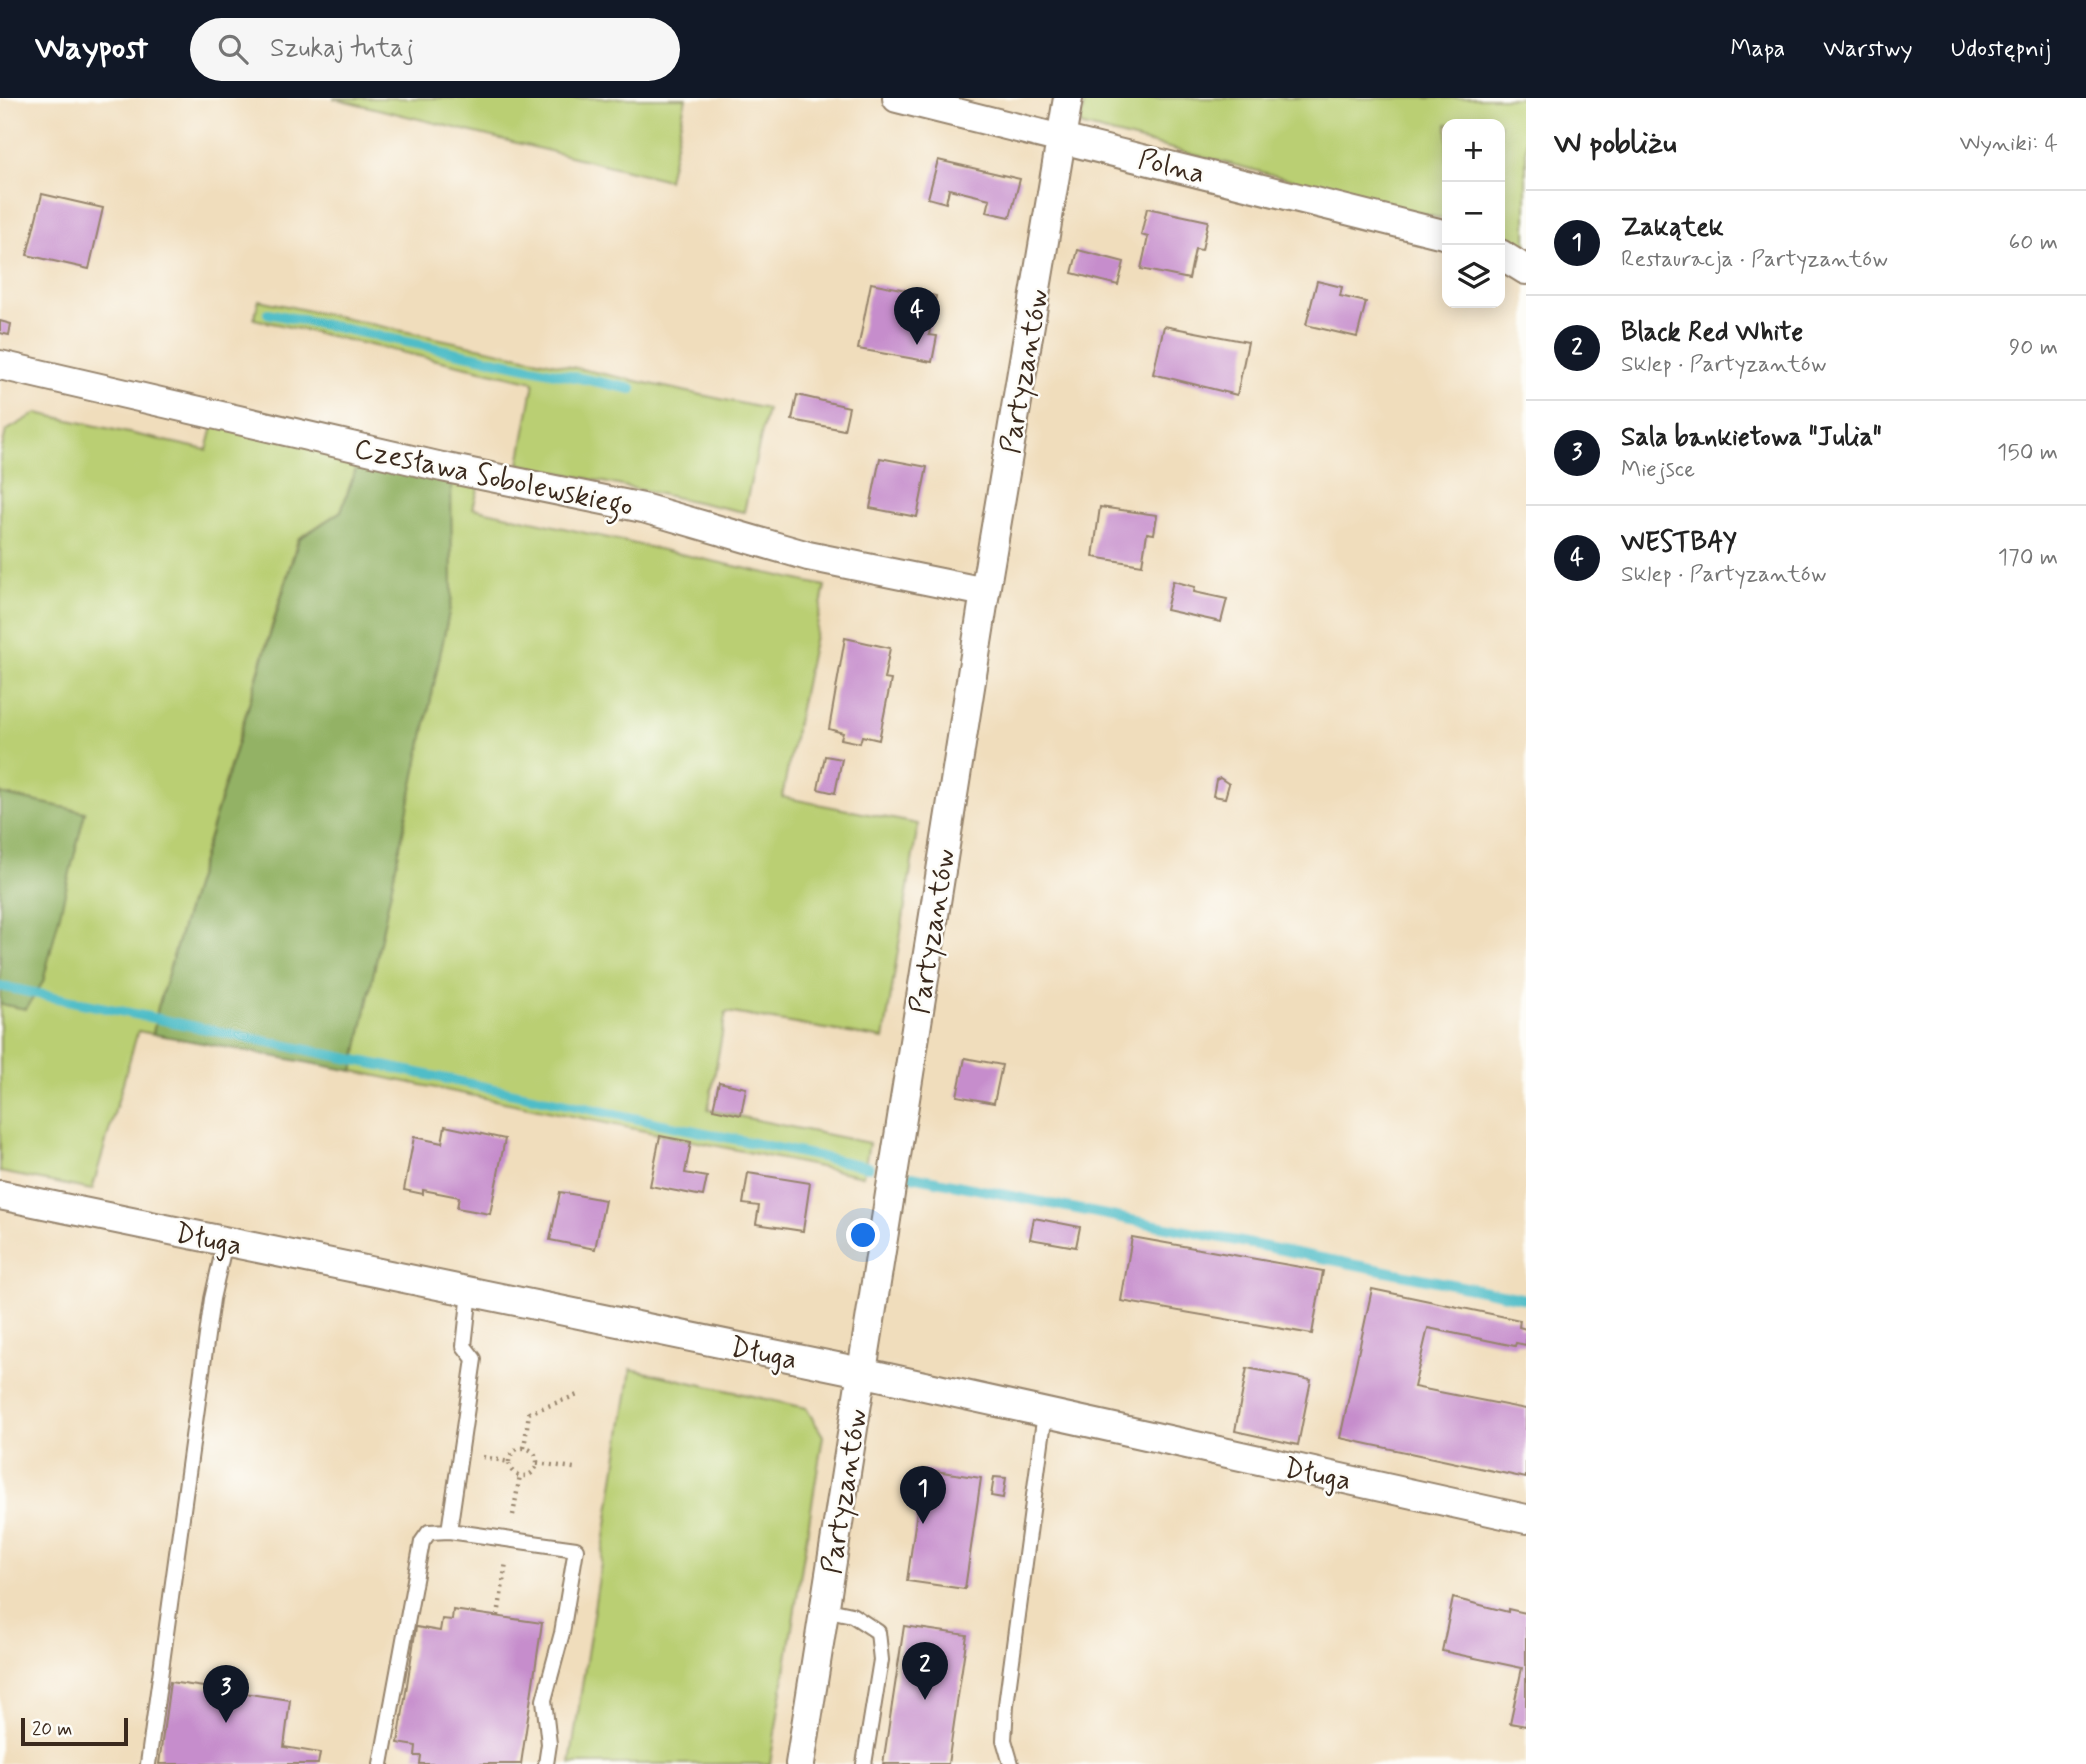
<!DOCTYPE html>
<html lang="pl">
<meta charset="utf-8">
<style>
body{margin:0;font-family:Mynerve,sans-serif;background:#f6f6f6;color:#222}
.controls{position:absolute;right:21px;top:21px;display:grid;overflow:hidden;border-radius:14px;box-shadow:0 4px 18px #0003}
.controls button{width:63px;height:63px;display:grid;place-items:center;padding:0;border:0;border-bottom:2px solid #e0e0e0;background:#fff;color:#222;font:35px sans-serif}
.scale{position:absolute;left:21px;bottom:18px;width:107px;box-sizing:border-box;padding-left:7px;border:4px solid #3b2a1e;border-top:0;font-size:19px;line-height:24px;white-space:nowrap;color:#3b2a1e;-webkit-text-stroke:5px #fdfcf7;paint-order:stroke}
.you{position:absolute;left:864px;top:1138px;width:24px;height:24px;margin:-18px;border:5px solid #fff;border-radius:50%;background:#1a73e8;box-shadow:0 0 0 10px #1a73e833}
.badge{display:grid;place-items:center;width:46px;height:46px;border-radius:50%;background:#111827;color:#fff;font-size:23px;font-weight:700}
.pin{position:absolute;translate:-50% -58px;filter:drop-shadow(0 2px 4px #0008)}
.pin::after{content:'';position:absolute;top:37px;width:24px;height:21px;background:inherit;clip-path:polygon(0 0,100% 0,50% 100%)}
.list{margin:0;padding:0;list-style:none}
h2{display:flex;justify-content:space-between;align-items:center;height:91px;margin:0;padding:0 28px;font-size:30px}
h2 small{font-size:23px;font-weight:400;color:#767676}
.list li{display:grid;grid-template-columns:46px 1fr auto;gap:21px;align-items:center;box-sizing:border-box;height:105px;padding:0 28px;border-top:2px solid #e0e0e0}
.list b{display:block;font-size:26px;white-space:nowrap}
.list p{margin:0;font-size:23px;white-space:nowrap;color:#767676}
.list em{font-size:23px;font-style:normal;color:#767676}
.icon{flex:none;width:38px;height:38px;fill:none;stroke:currentColor;stroke-width:2;stroke-linecap:round;stroke-linejoin:round}
.map{position:relative;flex:none;width:1526px;height:1666px;overflow:hidden}
header{display:flex;align-items:center;gap:42px;box-sizing:border-box;height:98px;padding:0 35px;background:#111827;color:#fff}
header strong{font-size:33px}
nav{display:flex;gap:38px;margin-inline-start:auto;font-size:24px}
.search{width:490px;height:63px;background:#f6f6f6;display:flex;align-items:center;gap:18px;box-sizing:border-box;padding:0 24px;border-radius:38px;color:#767676;font-size:26px}
main{display:flex}
aside{flex:1;background:#fff}
.map>svg:first-child{display:block}
.green{fill:#bacf73;stroke:#7a7c48;stroke-width:2}
.forest{fill:#93b265;stroke:#676e42;stroke-width:2}
.lines{fill:none;stroke-linecap:round;stroke-linejoin:round}
.stream{stroke:#4fbdc8;stroke-width:10}
.building{fill:#c68dcc}
.lane-casing{stroke:#96846d;stroke-width:18}
.street-casing{stroke:#96846d;stroke-width:32}
.path{stroke:#96846d;stroke-width:4.5;stroke-dasharray:2 5;stroke-linecap:butt}
.lane{stroke:#fff;stroke-width:14}
.street{stroke:#fff;stroke-width:28}
.labels{text-anchor:middle;stroke-width:5;stroke-linejoin:round;paint-order:stroke}
.street-label{font-size:28px;fill:#3b2a1e;stroke:#fdfcf7}
</style>
<header>
<strong>Waypost</strong>
<div class="search"><svg class="icon" aria-label="search" viewBox="0 0 24 24"><circle cx="10" cy="10" r="6"/><path d="M15 15l6 6"/></svg>Szukaj tutaj</div>
<nav><a>Mapa</a><a>Warstwy</a><a>Udostępnij</a></nav>
</header>
<main>
<div class="map">
<svg width="1526" height="1666" viewBox="0 0 1526 1666">
<rect width="100%" height="100%" fill="#fdfcf7"/>
<filter id="ink" filterUnits="userSpaceOnUse"><feTurbulence type="fractalNoise" baseFrequency=".0143" numOctaves="2"/><feDisplacementMap in="SourceGraphic" scale="14" xChannelSelector="R" yChannelSelector="G"/><feConvolveMatrix kernelMatrix="1 2 1 2 8 2 1 2 1" color-interpolation-filters="sRGB"/></filter>
<filter id="wash" filterUnits="userSpaceOnUse"><feTurbulence type="fractalNoise" baseFrequency=".00686" numOctaves="4" result="noise"/><feDisplacementMap in="SourceGraphic" scale="28" xChannelSelector="R" yChannelSelector="G"/><feGaussianBlur stdDeviation="1.57" result="paint"/><feColorMatrix in="noise" values="0 0 0 0 0 0 0 0 0 0 0 0 0 0 0 0 0 1.4 0 .05"/><feComposite in="paint" operator="in"/></filter>
<g filter="url(#wash)">
<rect width="100%" height="100%" fill="#f0ddbc"/>
<path class="green" d="M 333,0 L 686,0 L 668,82 Z
M 1085,0 L 1526,0 L 1526,150 L 1500,136 L 1500,26 L 1447,26 L 1447,122 L 1080,27 Z
M 259,202 L 767,311 L 744,414 L 519,366 L 534,284 L 254,221 Z
M 37,315 L 207,352 L 214,325 L 360,360 L 341,413 L 298,441 L 158,909 L 153,936 L 138,933 L 92,1092 L 0,1074 L 0,906 L 26,911 L 85,714 L 0,696 L 0,358 L 6,333 Z
M 451,381 L 479,388 L 473,410 L 825,488 L 782,699 L 918,726 L 884,941 L 726,914 L 708,1012 L 869,1045 L 863,1078 L 353,973 L 452,500 Z
M 631,1271 L 806,1310 L 823,1338 L 770,1666 L 570,1666 Z"/>
<path class="forest" d="M 360,360 L 451,381 L 452,500 L 353,973 L 153,936 L 158,909 L 299,441 L 341,413 Z
M 0,696 L 85,714 L 43,884 L 26,911 L 0,906 Z"/>
<g class="lines">
<path class="stream" d="M 268,215 L 632,291
M 0,888 L 869,1069
M 912,1078 L 1526,1201"/>
</g>
<g id="blocks">
<path class="building" d="M 938,62 L 1020,81 L 1010,119 L 987,114 L 990,101 L 949,91 L 946,105 L 928,100 Z
M 42,96 L 103,110 L 89,171 L 27,157 Z
M 1147,110 L 1208,123 L 1202,152 L 1195,151 L 1189,181 L 1141,171 L 1148,139 L 1141,137 Z
M 1078,152 L 1124,164 L 1118,187 L 1072,175 Z
M 1317,183 L 1342,189 L 1340,198 L 1366,204 L 1357,239 L 1306,227 Z
M 871,185 L 936,198 L 929,237 L 937,238 L 932,264 L 858,251 Z
M 0,223 L 11,226 L 9,237 L 0,235 Z
M 1164,228 L 1248,244 L 1237,297 L 1153,276 Z
M 797,297 L 849,309 L 844,332 L 792,322 Z
M 880,360 L 927,369 L 917,419 L 870,410 Z
M 1100,409 L 1157,417 L 1154,436 L 1147,435 L 1142,467 L 1093,459 Z
M 1173,483 L 1195,489 L 1194,494 L 1227,501 L 1221,524 L 1166,512 Z
M 845,540 L 890,550 L 884,581 L 891,582 L 879,642 L 862,638 L 860,645 L 841,641 L 843,635 L 829,631 Z
M 825,658 L 842,661 L 835,695 L 818,691 Z
M 1220,680 L 1229,686 L 1225,700 L 1213,698 L 1216,682 Z
M 965,960 L 1002,967 L 994,1005 L 957,998 Z
M 719,984 L 746,990 L 741,1017 L 713,1011 Z
M 445,1028 L 505,1041 L 490,1116 L 457,1110 L 459,1099 L 423,1092 L 423,1096 L 404,1092 L 414,1039 L 442,1045 Z
M 660,1038 L 691,1044 L 685,1075 L 707,1079 L 703,1098 L 650,1088 Z
M 748,1075 L 810,1085 L 803,1133 L 756,1126 L 759,1108 L 743,1106 Z
M 560,1094 L 605,1102 L 595,1151 L 550,1142 Z
M 1034,1120 L 1080,1129 L 1076,1149 L 1030,1141 Z
M 1132,1139 L 1323,1173 L 1312,1236 L 1121,1203 Z
M 1372,1191 L 1520,1222 L 1519,1229 L 1526,1231 L 1526,1247 L 1516,1245 L 1515,1248 L 1428,1230 L 1414,1289 L 1526,1311 L 1526,1380 L 1340,1340 Z
M 1247,1270 L 1311,1282 L 1298,1347 L 1235,1333 Z
M 923,1371 L 981,1380 L 965,1491 L 907,1483 Z
M 994,1379 L 1006,1380 L 1003,1400 L 991,1398 Z
M 1453,1500 L 1508,1514 L 1508,1511 L 1526,1515 L 1526,1628 L 1510,1625 L 1522,1570 L 1442,1553 Z
M 453,1512 L 542,1525 L 521,1666 L 420,1666 L 421,1658 L 415,1658 L 416,1648 L 398,1645 L 416,1529 L 440,1533 L 442,1521 L 452,1522 Z
M 904,1528 L 967,1537 L 948,1666 L 883,1666 Z
M 170,1584 L 290,1602 L 284,1649 L 320,1655 L 318,1666 L 159,1666 Z"/>
</g>
</g>
<g filter="url(#ink)">
<use href="#blocks" fill-opacity="0" stroke="#96846d" stroke-width="2"/>
<g class="lines">
<g class="lane-casing">
<path id="lane" d="M 449,1433 L 474,1261 L 464,1248 L 470,1194
M 824,1511 L 852,1517 L 878,1534 L 881,1562 L 864,1666
M 148,1666 L 212,1201 L 225,1144
M 381,1666 L 422,1444 L 429,1434 L 449,1433 L 576,1451 L 562,1535 L 544,1602 L 549,1646 L 546,1666
M 1011,1666 L 1004,1642 L 1006,1607 L 1045,1315"/>
</g>
<g class="street-casing">
<path id="street" d="M 897,0 L 1447,137
M 1500,156 L 1526,172
M 0,267 L 442,369 L 643,410 L 808,458 L 985,494
M 0,1097 L 861,1274 L 1526,1421
M 800,1666 L 985,494 L 1068,0"/>
</g>
<path class="path" d="M 524,1350 L 529,1315 L 580,1296
M509 1364a14 14 0 1 1 28 0a14 14 0 1 1-28 0Z
M 483,1359 L 509,1364
M 537,1365 L 574,1370
M 513,1417 L 520,1377
M 498,1518 L 506,1464"/>
<use href="#lane" class="lane"/>
<use href="#street" class="street"/>
</g>
</g>
<g class="labels">
<g class="street-label">
<text transform="translate(1172 67) rotate(14)" y="10">Polna</text>
<text transform="translate(1023 273) rotate(-80)" y="10">Partyzantów</text>
<text transform="translate(494 378) rotate(12)" y="10">Czesława Sobolewskiego</text>
<text transform="translate(931 833) rotate(-81)" y="10">Partyzantów</text>
<text transform="translate(209 1140) rotate(12)" y="10">Długa</text>
<text transform="translate(764 1254) rotate(12)" y="10">Długa</text>
<text transform="translate(1318 1375) rotate(12)" y="10">Długa</text>
<text transform="translate(843 1393) rotate(-81)" y="10">Partyzantów</text>
</g>
</g>
</svg>
<div class="controls">
<button>+</button>
<button>−</button>
<button><svg class="icon" aria-label="layers" viewBox="0 0 24 24"><path d="M12 4l9 5-9 5-9-5zM3 14l9 5 9-5"/></svg></button>
</div>
<div class="scale">20 m</div>
<div class="you"></div>
<div class="pin badge" style="left:923px;top:1426px">1</div>
<div class="pin badge" style="left:925px;top:1602px">2</div>
<div class="pin badge" style="left:226px;top:1625px">3</div>
<div class="pin badge" style="left:917px;top:247px">4</div>
</div>
<aside>
<h2>W pobliżu<small>Wyniki: 4</small></h2>
<ul class="list">
<li><span class="badge">1</span><div><b>Zakątek</b><p>Restauracja · Partyzantów</p></div><em>60 m</em></li>
<li><span class="badge">2</span><div><b>Black Red White</b><p>Sklep · Partyzantów</p></div><em>90 m</em></li>
<li><span class="badge">3</span><div><b>Sala bankietowa &quot;Julia&quot;</b><p>Miejsce</p></div><em>150 m</em></li>
<li><span class="badge">4</span><div><b>WESTBAY</b><p>Sklep · Partyzantów</p></div><em>170 m</em></li>
</ul>
</aside>
</main>
